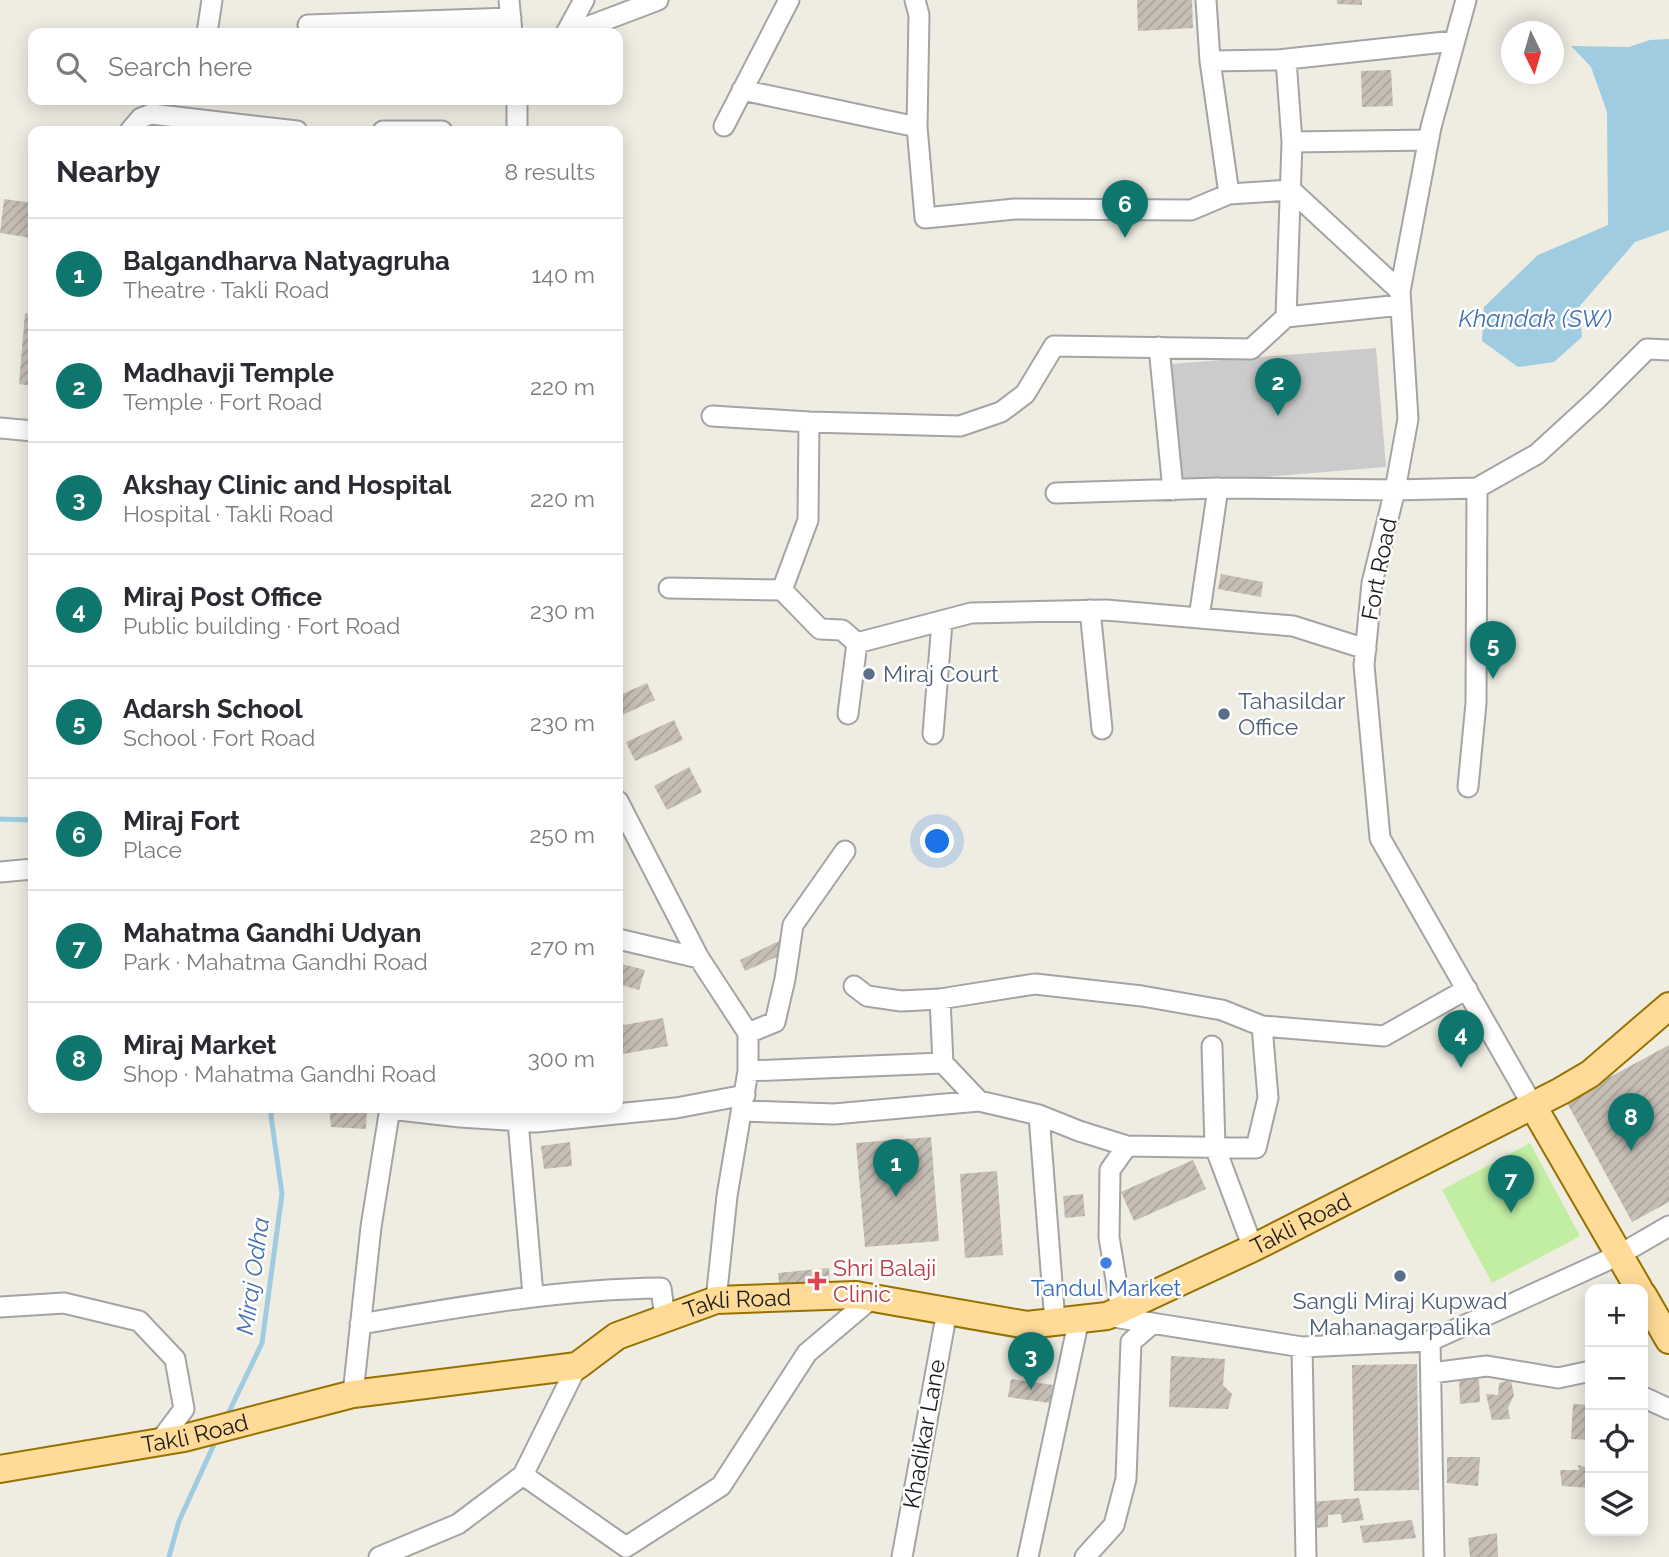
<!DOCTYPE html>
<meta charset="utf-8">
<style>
body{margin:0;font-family:Raleway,sans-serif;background:#f7f7f7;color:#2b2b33}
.controls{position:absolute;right:21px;bottom:21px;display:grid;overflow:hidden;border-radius:14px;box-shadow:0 4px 18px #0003}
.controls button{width:63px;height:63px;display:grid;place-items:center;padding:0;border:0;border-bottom:2px solid #e1e1e2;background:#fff;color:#2b2b33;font:35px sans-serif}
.compass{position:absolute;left:1501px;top:21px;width:63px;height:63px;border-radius:50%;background:#fff;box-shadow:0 4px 18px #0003;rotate:175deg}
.you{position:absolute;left:938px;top:842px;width:24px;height:24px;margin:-18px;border:5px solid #fff;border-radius:50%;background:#1a73e8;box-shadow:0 0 0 10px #1a73e833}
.badge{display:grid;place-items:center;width:46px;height:46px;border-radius:50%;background:#0f766e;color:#fff;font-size:23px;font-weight:700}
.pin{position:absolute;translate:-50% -58px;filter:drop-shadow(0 2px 4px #0008)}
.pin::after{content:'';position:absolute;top:37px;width:24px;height:21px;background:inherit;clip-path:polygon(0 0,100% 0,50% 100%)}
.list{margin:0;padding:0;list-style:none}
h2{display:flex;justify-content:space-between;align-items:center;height:91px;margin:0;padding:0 28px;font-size:30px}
h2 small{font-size:23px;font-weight:400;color:#7c7c81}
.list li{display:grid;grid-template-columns:46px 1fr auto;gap:21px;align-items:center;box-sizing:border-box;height:112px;padding:0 28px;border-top:2px solid #e1e1e2}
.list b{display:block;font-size:26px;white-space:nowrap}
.list p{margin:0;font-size:23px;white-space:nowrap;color:#7c7c81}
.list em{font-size:23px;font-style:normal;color:#7c7c81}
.icon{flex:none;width:38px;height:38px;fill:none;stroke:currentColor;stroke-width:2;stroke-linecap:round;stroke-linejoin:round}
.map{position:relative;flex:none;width:1669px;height:1557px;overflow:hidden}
.search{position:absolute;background:#fff;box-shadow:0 4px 18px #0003;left:28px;top:28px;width:595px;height:77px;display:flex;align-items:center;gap:18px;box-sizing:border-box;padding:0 24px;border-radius:14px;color:#7c7c81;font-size:26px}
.panel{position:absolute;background:#fff;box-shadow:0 4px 18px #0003;left:28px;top:126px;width:595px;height:987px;border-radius:14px}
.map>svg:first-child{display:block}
.religious{fill:#cbcbcb}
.garden{fill:#c2eea4}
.water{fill:#9fcce0}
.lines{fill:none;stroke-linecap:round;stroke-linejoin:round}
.stream{stroke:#9fcce0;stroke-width:5}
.building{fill:url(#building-hatch)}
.minor-casing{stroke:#a4a4a4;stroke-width:23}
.major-casing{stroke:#967200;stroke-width:30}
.minor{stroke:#fff;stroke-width:19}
.major{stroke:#ffdb97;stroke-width:26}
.service-dot{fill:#5c6f8a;stroke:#fff;stroke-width:2.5}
.shop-dot{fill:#3f7fe0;stroke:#fff;stroke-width:2.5}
.health-dot{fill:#e0444e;stroke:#fff;stroke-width:2.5}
.labels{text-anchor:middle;stroke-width:5;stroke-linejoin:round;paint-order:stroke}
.street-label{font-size:23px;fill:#1d1d1d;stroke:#fff}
.service-label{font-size:23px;fill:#4e5e75;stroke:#fff;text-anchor:start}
.health-label{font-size:23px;fill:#be3a42;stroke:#fff;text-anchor:start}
.shop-label{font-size:23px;fill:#366cbe;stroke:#fff}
.water-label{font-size:24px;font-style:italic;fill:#4371b4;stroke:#fff}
</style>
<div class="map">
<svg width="1669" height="1557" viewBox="0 0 1669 1557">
<defs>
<pattern id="building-hatch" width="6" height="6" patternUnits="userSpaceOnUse" patternTransform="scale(1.75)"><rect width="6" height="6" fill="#c7bfb5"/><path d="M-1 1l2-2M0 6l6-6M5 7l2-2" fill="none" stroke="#aaa49b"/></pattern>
</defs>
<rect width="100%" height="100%" fill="#efece2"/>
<path class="religious" d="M 1376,348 L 1386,467 L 1181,484 L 1171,364 Z"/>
<path class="garden" d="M 1530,1143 L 1580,1236 L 1492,1283 L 1442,1190 Z"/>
<path class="water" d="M 1669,39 L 1669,230 L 1635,242 L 1579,307 L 1582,337 L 1554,362 L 1518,367 L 1482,341 L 1484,307 L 1538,255 L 1608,225 L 1607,112 L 1591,67 L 1571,46 L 1629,47 L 1650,40 Z"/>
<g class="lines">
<path class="stream" d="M 0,819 L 33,820
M 226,1418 L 262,1343 L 282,1194 L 271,1116 L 272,1108
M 169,1557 L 179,1521 L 216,1440"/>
</g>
<path class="building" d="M 1137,0 L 1192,0 L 1193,28 L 1138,31 Z
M 1337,0 L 1362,0 L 1362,5 L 1337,4 Z
M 1391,70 L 1393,106 L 1362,107 L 1361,71 Z
M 4,199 L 33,203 L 31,238 L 0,233 Z
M 25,313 L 33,313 L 33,386 L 19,384 Z
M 1221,574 L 1263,582 L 1261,597 L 1218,589 Z
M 647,683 L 655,700 L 618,717 L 618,696 Z
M 674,720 L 683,740 L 635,761 L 626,742 Z
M 689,767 L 702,792 L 667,810 L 654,786 Z
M 779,941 L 783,954 L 745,971 L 740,960 Z
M 618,963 L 645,970 L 639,990 L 618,984 Z
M 663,1018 L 668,1046 L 623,1054 L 618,1053 L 618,1026 Z
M 1669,1045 L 1669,1202 L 1632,1222 L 1566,1101 Z
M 329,1108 L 367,1108 L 366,1129 L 331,1127 Z
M 931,1137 L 939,1241 L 865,1247 L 856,1143 Z
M 570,1142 L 572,1166 L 544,1169 L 541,1146 Z
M 1193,1160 L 1206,1189 L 1134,1221 L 1121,1192 Z
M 997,1171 L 1003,1255 L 965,1258 L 960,1174 Z
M 1083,1194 L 1085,1216 L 1065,1218 L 1063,1196 Z
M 829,1268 L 830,1287 L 780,1291 L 778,1273 Z
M 1171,1356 L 1225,1359 L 1223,1385 L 1232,1394 L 1228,1409 L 1169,1407 Z
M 1417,1364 L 1419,1490 L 1354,1491 L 1352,1365 Z
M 1459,1378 L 1479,1379 L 1480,1402 L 1460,1404 Z
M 1011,1379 L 1053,1385 L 1050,1403 L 1008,1397 Z
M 1511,1380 L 1514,1395 L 1508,1408 L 1510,1419 L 1492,1420 L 1486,1394 L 1498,1395 L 1499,1383 Z
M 1573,1404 L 1590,1405 L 1590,1440 L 1571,1439 Z
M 1643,1456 L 1646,1456 L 1646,1489 L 1643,1489 Z
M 1447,1457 L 1480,1457 L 1478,1486 L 1447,1483 Z
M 1578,1465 L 1590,1468 L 1590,1488 L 1562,1486 L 1560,1470 L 1579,1470 Z
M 1359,1498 L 1364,1520 L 1342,1523 L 1341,1514 L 1328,1515 L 1328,1527 L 1315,1528 L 1312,1502 Z
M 1412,1520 L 1416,1538 L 1363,1543 L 1360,1526 Z
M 1497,1533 L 1498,1557 L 1470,1557 L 1468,1538 Z"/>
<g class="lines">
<g class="minor-casing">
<path id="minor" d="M 509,0 L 512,33
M 915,0 L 919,15 L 917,127 L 925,218 L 1015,209 L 1191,210 L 1229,194 L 1291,190 L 1400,291
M 1206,0 L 1210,61 L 1229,194
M 1466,0 L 1431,127 L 1400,291 L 1408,419 L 1395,490 L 1372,583 L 1364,665 L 1380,838 L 1533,1106
M 308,25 L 511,18
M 207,33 L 212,0
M 566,33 L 584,0
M 571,33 L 658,0
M 1286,60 L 1292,142 L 1286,317 L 1401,305
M 1210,61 L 1278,60 L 1454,41
M 742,90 L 917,127
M 517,100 L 517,131
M 724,126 L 789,0
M 130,131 L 141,118 L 151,114 L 297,131
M 383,131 L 442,131
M 1292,142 L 1428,140
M 1159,347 L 1173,490
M 712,416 L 809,422 L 960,426 L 1001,412 L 1025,394 L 1054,346 L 1251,349 L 1286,317
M 0,428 L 33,431
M 1056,493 L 1218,488 L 1395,490 L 1477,488 L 1537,454 L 1596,400 L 1647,349 L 1669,350
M 669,588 L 782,590 L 820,629 L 842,630 L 857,643 L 971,613 L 1106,610 L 1293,626 L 1366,649
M 782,590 L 808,520 L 809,422
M 1090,610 L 1102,729
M 1199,618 L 1218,488
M 848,714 L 857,643
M 933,734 L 942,622
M 1468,787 L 1476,703 L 1477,488
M 618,801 L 699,958 L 748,1033 L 748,1071 L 727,1196 L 716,1300
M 0,872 L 33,869
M 618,939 L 699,958
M 854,986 L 867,996 L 901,1001 L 940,999 L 1035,984 L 1142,996 L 1222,1010 L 1262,1026 L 1384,1036 L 1467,989
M 940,999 L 943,1063
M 748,1033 L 775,1022 L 785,979 L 793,925 L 845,851
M 1212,1046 L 1215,1147 L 1253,1248
M 748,1071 L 943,1063 L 979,1101
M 520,1108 L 518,1121 L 533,1295
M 390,1109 L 460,1117 L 536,1122 L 676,1108 L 745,1095
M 743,1111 L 834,1114 L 979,1101 L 1039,1115 L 1055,1322
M 1039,1115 L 1079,1131 L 1127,1146
M 0,1307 L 64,1303 L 139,1321 L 175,1359 L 184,1409 L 160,1441
M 1121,1310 L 1109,1237 L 1110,1170 L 1127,1146 L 1256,1148 L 1268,1098 L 1262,1026
M 1107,1316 L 1302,1347 L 1430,1341
M 360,1324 C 460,1307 559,1289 661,1288 L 665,1318
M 1302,1347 L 1306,1557
M 1431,1373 L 1487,1366 L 1558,1378 L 1586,1372 L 1590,1374
M 353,1394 L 371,1227 L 390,1108
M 1643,1397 L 1669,1409
M 523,1475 L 626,1547 L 721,1486 L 807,1353 L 872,1298
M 379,1557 L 458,1524 L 523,1475 L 577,1366
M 902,1557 L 947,1311
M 1028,1557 L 1079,1319
M 1085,1557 L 1114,1525 L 1126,1479 L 1131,1342 L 1153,1323
M 1434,1557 L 1430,1341 L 1619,1255 L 1669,1226"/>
</g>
<g class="major-casing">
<g id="major">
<path d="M 1533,1106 L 1639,1289"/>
<path d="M 1643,1295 L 1669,1340"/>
<path id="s1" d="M 0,1469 L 184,1438 L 353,1394 L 577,1366 L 617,1336 L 716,1300 L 856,1295 L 1027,1325 L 1107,1316 L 1253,1248 L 1561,1091 L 1590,1074 L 1669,1006"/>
</g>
</g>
<use href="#minor" class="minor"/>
<use href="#major" class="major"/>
</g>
<g class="service-dot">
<circle cx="869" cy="674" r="7"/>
<circle cx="1224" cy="714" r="7"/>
<circle cx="1400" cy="1276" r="7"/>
</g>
<circle class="shop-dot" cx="1106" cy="1263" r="7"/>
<path class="health-dot" d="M813.5 1270.5h7v7h7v7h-7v7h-7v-7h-7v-7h7z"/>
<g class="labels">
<g class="street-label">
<text transform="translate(1379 569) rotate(-79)" y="8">Fort Road</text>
<text dy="8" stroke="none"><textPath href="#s1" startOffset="1351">Takli Road</textPath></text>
<text dy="8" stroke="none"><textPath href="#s1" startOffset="763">Takli Road</textPath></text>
<text dy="8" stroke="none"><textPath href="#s1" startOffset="198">Takli Road</textPath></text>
<text transform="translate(924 1434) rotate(-80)" y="8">Khadikar Lane</text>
</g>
<g class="service-label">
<text x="883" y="682">Miraj Court</text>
<text x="1238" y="709">Tahasildar<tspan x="1238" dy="26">Office</tspan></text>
<text x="1400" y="1309" text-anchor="middle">Sangli Miraj Kupwad<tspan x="1400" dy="26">Mahanagarpalika</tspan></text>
</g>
<g class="health-label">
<text x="833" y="1276">Shri Balaji<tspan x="833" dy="26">Clinic</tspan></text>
</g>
<g class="shop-label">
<text x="1106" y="1296">Tandul Market</text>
</g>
<g class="water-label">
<text x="1535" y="327">Khandak (SW)</text>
<text transform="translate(253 1276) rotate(-82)" y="8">Miraj Odha</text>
</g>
</g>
</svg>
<div class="controls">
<button>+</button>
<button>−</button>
<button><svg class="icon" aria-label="locate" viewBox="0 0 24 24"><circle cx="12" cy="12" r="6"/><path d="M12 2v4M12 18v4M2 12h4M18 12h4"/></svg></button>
<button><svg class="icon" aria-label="layers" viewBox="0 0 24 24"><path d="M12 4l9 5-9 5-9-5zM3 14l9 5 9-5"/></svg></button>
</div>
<svg class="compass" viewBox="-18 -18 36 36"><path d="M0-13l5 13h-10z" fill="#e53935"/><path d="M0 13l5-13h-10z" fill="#7c7c81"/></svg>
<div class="you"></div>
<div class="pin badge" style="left:896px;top:1197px">1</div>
<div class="pin badge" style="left:1278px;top:416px">2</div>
<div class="pin badge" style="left:1031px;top:1390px">3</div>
<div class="pin badge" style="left:1461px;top:1068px">4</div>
<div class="pin badge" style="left:1493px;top:679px">5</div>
<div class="pin badge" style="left:1125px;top:238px">6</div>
<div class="pin badge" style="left:1511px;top:1213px">7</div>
<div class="pin badge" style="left:1631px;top:1151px">8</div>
<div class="search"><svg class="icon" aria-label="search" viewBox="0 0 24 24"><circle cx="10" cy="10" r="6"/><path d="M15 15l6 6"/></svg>Search here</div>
<section class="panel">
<h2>Nearby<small>8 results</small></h2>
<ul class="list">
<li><span class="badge">1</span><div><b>Balgandharva Natyagruha</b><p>Theatre · Takli Road</p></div><em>140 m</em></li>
<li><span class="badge">2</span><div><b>Madhavji Temple</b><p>Temple · Fort Road</p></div><em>220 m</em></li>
<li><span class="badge">3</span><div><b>Akshay Clinic and Hospital</b><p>Hospital · Takli Road</p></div><em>220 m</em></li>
<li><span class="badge">4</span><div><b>Miraj Post Office</b><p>Public building · Fort Road</p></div><em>230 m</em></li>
<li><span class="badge">5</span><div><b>Adarsh School</b><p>School · Fort Road</p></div><em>230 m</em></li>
<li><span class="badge">6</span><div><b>Miraj Fort</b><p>Place</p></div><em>250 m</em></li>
<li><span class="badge">7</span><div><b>Mahatma Gandhi Udyan</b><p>Park · Mahatma Gandhi Road</p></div><em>270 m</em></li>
<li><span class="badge">8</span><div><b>Miraj Market</b><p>Shop · Mahatma Gandhi Road</p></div><em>300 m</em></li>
</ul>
</section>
</div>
